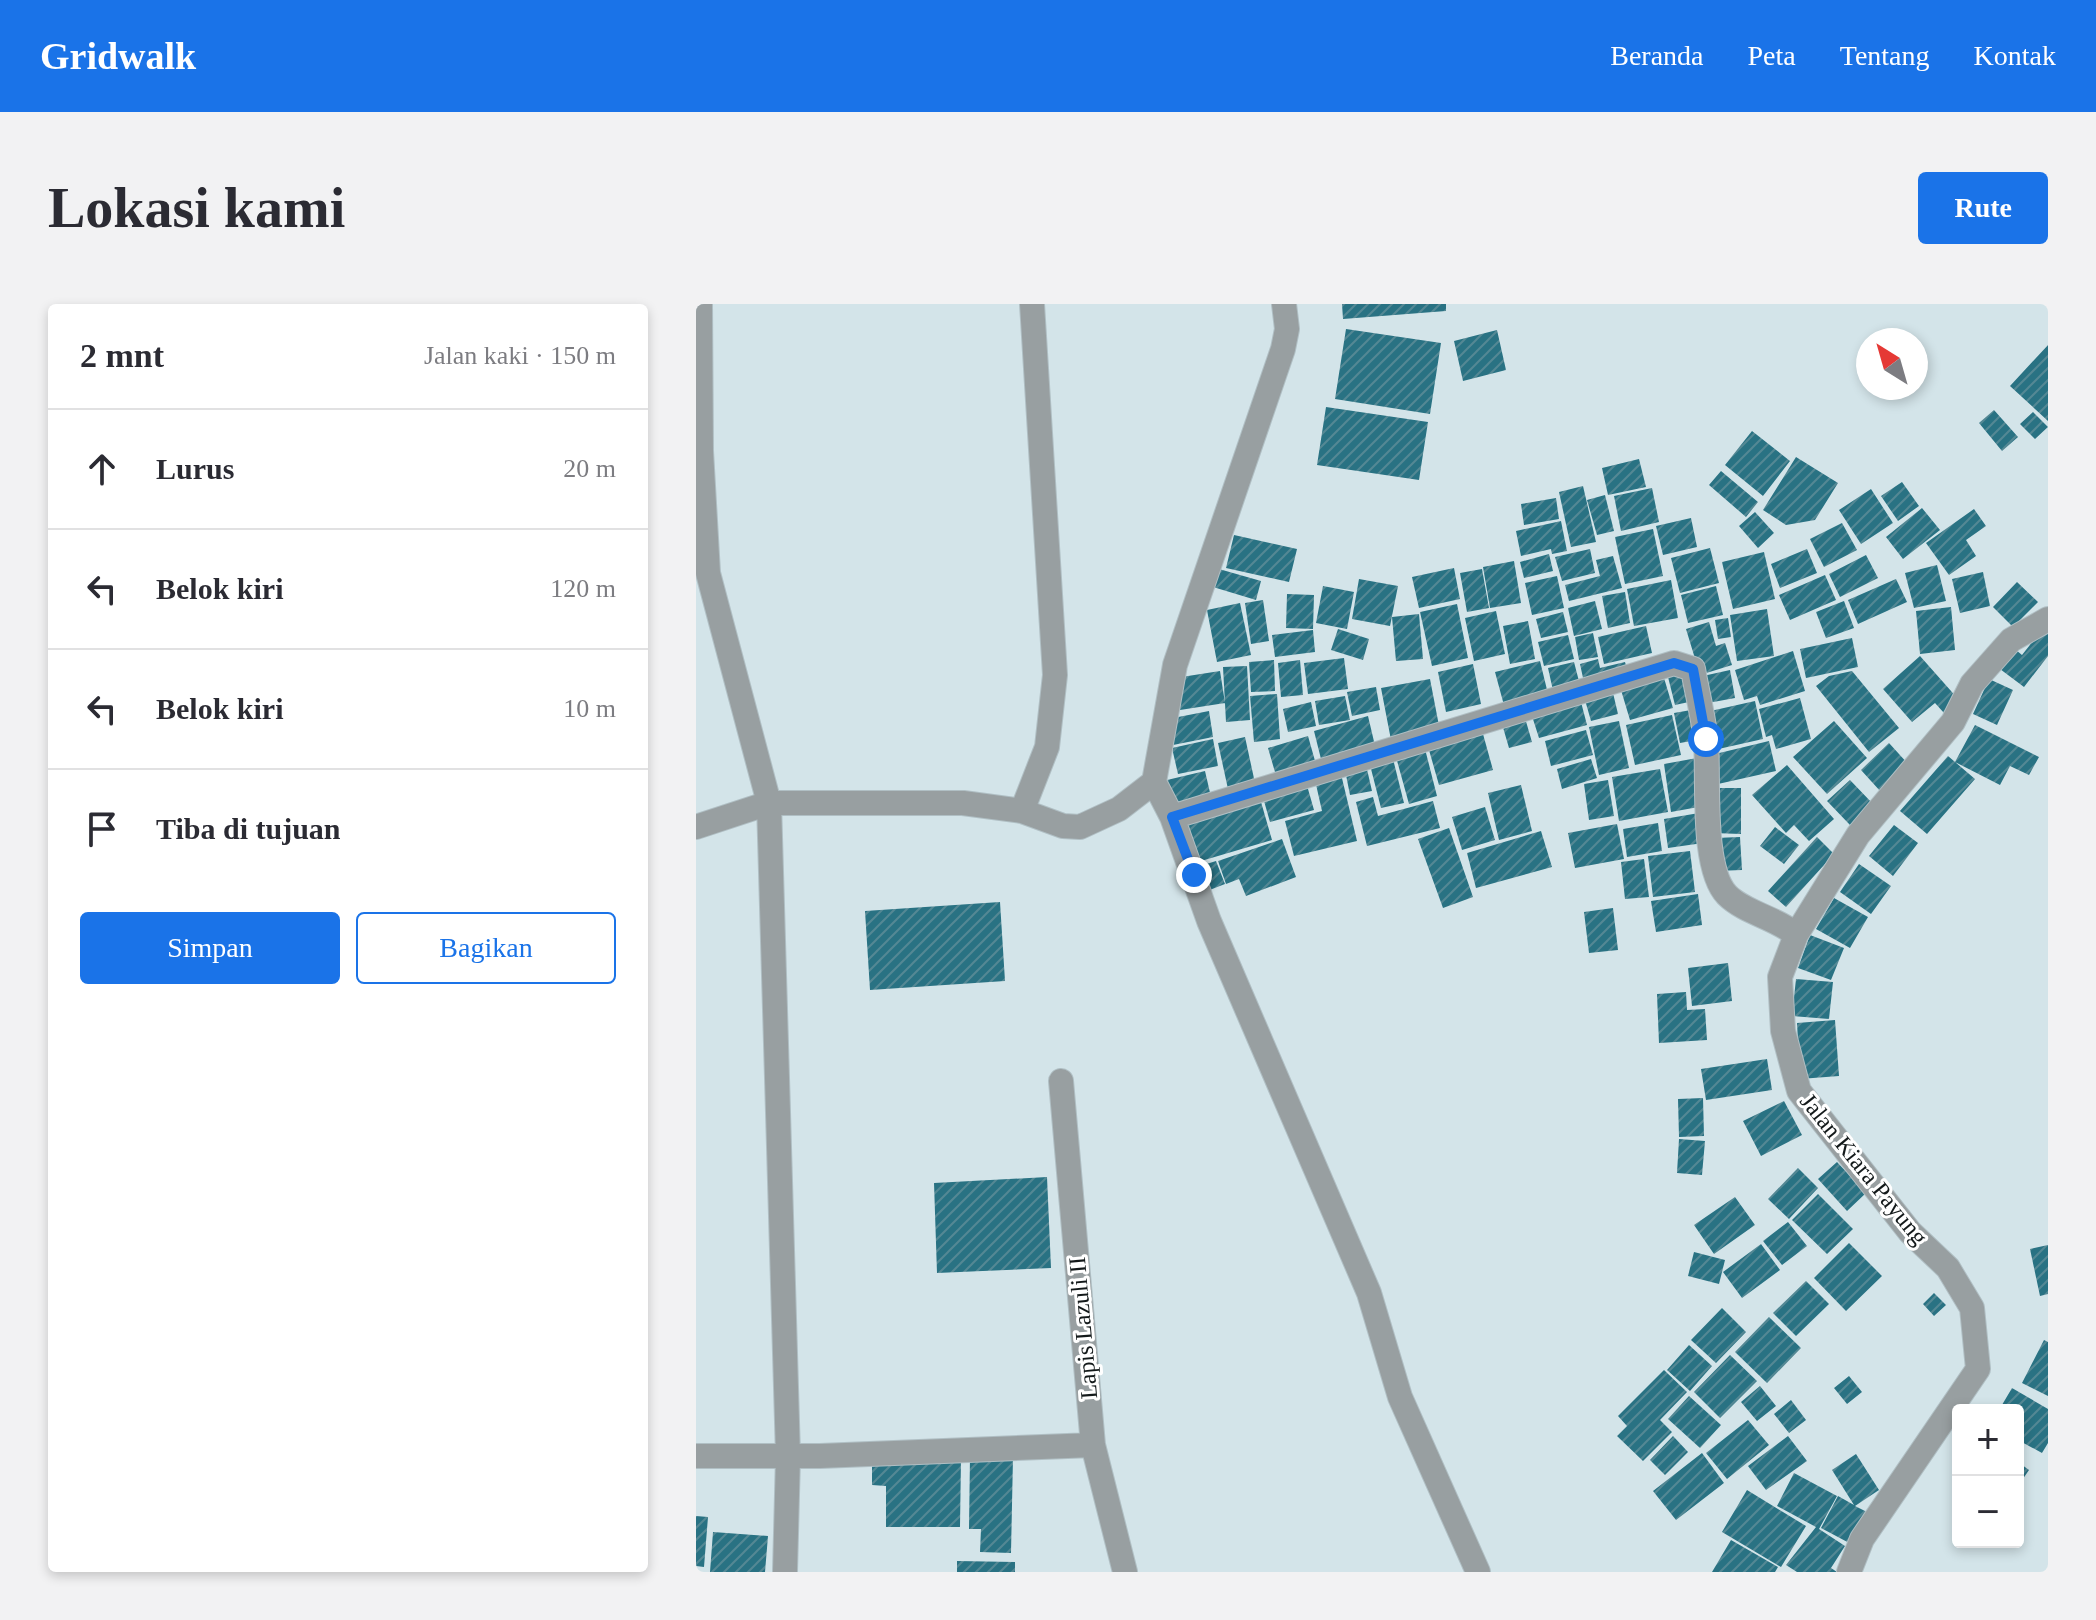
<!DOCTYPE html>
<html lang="id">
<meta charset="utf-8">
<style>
body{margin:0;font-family:Georgia,serif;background:#f2f2f3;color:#2b2b33}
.controls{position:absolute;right:24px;bottom:24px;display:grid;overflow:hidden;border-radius:8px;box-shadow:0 4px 12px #0003}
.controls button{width:72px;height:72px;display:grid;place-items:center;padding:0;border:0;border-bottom:2px solid #e1e1e2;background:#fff;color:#2b2b33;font:40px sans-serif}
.compass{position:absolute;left:1160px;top:24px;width:72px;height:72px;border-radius:50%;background:#fff;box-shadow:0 4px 12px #0003;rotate:323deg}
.stop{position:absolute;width:24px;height:24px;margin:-18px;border:6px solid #1a73e8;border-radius:50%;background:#fff}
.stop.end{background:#1a73e8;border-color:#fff;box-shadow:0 2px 8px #0008}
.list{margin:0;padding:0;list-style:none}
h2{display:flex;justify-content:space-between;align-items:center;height:104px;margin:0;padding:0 32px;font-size:34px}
h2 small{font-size:26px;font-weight:400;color:#7c7c81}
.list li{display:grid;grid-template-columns:52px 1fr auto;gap:24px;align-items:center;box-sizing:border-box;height:120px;padding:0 32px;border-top:2px solid #e1e1e2}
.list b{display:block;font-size:30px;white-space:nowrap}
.list em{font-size:26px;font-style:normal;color:#7c7c81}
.actions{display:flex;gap:16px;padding:24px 32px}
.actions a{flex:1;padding:18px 0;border:2px solid #1a73e8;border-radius:8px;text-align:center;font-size:28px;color:#1a73e8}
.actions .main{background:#1a73e8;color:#fff}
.icon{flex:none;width:44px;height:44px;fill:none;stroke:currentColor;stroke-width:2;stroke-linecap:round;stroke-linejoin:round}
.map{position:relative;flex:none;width:1352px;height:1268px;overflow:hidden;border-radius:8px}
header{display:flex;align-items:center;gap:48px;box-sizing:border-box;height:112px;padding:0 40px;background:#1a73e8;color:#fff}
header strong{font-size:38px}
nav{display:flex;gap:44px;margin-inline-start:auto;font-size:28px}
.intro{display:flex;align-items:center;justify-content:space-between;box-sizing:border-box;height:192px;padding:0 48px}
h1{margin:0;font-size:56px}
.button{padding:20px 36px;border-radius:8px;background:#1a73e8;color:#fff;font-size:28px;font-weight:700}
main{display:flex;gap:48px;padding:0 48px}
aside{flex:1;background:#fff;border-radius:8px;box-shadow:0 4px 12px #0003}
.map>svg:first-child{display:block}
.building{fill:url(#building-hatch)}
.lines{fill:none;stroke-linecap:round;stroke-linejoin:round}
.minor-casing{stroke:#b0bfc4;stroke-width:26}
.minor{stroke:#989fa1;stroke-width:24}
.route{stroke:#1a73e8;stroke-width:10}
.labels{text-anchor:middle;stroke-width:6;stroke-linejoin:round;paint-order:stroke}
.street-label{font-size:24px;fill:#13191a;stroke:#fff}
</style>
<header>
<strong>Gridwalk</strong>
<nav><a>Beranda</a><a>Peta</a><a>Tentang</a><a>Kontak</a></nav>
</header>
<div class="intro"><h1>Lokasi kami</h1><a class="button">Rute</a></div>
<main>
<aside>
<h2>2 mnt<small>Jalan kaki · 150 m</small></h2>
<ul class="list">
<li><svg class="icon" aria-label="ahead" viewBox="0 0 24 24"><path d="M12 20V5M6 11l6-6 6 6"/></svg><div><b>Lurus</b></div><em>20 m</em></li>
<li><svg class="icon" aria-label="left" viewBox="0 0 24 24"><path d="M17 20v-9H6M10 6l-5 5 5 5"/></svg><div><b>Belok kiri</b></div><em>120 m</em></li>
<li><svg class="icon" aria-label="left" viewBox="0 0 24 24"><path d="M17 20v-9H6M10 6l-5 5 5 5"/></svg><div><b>Belok kiri</b></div><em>10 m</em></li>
<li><svg class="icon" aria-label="arrive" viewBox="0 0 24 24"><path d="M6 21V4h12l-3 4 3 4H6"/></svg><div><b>Tiba di tujuan</b></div></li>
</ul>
<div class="actions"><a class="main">Simpan</a><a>Bagikan</a></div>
</aside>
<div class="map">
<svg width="1352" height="1268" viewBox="0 0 1352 1268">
<defs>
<pattern id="building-hatch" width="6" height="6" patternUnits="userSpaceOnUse" patternTransform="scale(2)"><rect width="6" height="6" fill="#297283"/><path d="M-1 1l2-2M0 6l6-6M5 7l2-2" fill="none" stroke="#548894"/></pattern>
</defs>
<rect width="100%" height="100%" fill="#d3e4e9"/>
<path class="building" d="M 646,0 L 750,0 L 750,7 L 647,15 Z
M 650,25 L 745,39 L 734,110 L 639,95 Z
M 801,26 L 810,66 L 767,77 L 758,37 Z
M 1352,41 L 1352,117 L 1314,82 Z
M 630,103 L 732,118 L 723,176 L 621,161 Z
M 1298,106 L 1322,133 L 1306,147 L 1283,119 Z
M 1337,108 L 1352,123 L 1339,135 L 1324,120 Z
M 1056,127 L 1094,157 L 1067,192 L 1029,161 Z
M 1100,153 L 1142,179 L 1119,216 L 1090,221 L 1067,206 Z
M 943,155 L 950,183 L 912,191 L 906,164 Z
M 1025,167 L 1062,198 L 1050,213 L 1013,181 Z
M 1206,178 L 1223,202 L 1202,217 L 1185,192 Z
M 887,182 L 900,238 L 875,243 L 863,188 Z
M 956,184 L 963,218 L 925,227 L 918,192 Z
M 1175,185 L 1197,219 L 1165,240 L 1143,206 Z
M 909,191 L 918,227 L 901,231 L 891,196 Z
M 860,194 L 863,215 L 828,221 L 825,200 Z
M 1226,204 L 1244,226 L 1207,255 L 1190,233 Z
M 1278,205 L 1290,222 L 1270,236 L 1280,252 L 1253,271 L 1230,239 Z
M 1059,208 L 1078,229 L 1062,244 L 1043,222 Z
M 995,214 L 1001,243 L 967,251 L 960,222 Z
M 865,217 L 871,247 L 856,250 L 855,245 L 825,252 L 820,227 Z
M 1146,219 L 1161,246 L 1128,263 L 1114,235 Z
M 957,225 L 967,272 L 929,280 L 919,233 Z
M 538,231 L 601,245 L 593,278 L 530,264 Z
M 1014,244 L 1023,279 L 984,289 L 975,254 Z
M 894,245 L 899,269 L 866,277 L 859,253 Z
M 1111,245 L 1121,269 L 1084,284 L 1075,260 Z
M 1068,248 L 1079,295 L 1037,305 L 1026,258 Z
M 853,250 L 857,267 L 828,274 L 824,258 Z
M 1170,251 L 1182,274 L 1144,293 L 1133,270 Z
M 917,252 L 926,284 L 873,297 L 869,281 L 904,272 L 900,256 Z
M 818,257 L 825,299 L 794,304 L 787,263 Z
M 1241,261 L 1250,297 L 1218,304 L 1209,269 Z
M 758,264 L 764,295 L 723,304 L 716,273 Z
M 523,265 L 565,277 L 560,296 L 517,283 Z
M 786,265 L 793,304 L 771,308 L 764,269 Z
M 1287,268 L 1294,302 L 1264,309 L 1256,275 Z
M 1129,271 L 1140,296 L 1094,316 L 1083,291 Z
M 861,272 L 868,304 L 836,311 L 829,279 Z
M 663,275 L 702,282 L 694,322 L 656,315 Z
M 1200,275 L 1211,298 L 1162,320 L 1152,296 Z
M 975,276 L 982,314 L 938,322 L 931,285 Z
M 1321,278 L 1342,298 L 1317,323 L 1297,303 Z
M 627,282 L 658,288 L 651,325 L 620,319 Z
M 1020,282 L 1027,311 L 992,319 L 985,291 Z
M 929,288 L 934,319 L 912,324 L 906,292 Z
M 591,290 L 618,291 L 617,325 L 590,324 Z
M 567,296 L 573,337 L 555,340 L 549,299 Z
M 899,297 L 906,325 L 878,332 L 872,304 Z
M 1148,297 L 1158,324 L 1130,334 L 1120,308 Z
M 544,299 L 555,351 L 521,358 L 511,306 Z
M 761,300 L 772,354 L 736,362 L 724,308 Z
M 1255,303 L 1259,346 L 1224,350 L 1220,307 Z
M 1071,305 L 1078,352 L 1041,357 L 1034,311 Z
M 800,307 L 809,350 L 778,357 L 769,314 Z
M 867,308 L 872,328 L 845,334 L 840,315 Z
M 723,310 L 727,355 L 700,357 L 696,313 Z
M 1032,314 L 1035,333 L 1022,335 L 1019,316 Z
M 832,317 L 839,355 L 814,360 L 807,322 Z
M 1013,318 L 1020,342 L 1029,339 L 1036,361 L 1004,371 L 990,325 Z
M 950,322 L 956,349 L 908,360 L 902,333 Z
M 1349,322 L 1352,324 L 1352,352 L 1328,383 L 1304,365 L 1320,346 L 1326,351 Z
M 642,325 L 673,335 L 667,356 L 635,346 Z
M 617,326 L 619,348 L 579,353 L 576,331 Z
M 897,329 L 902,353 L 883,356 L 879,333 Z
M 872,331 L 878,355 L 848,362 L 842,338 Z
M 1156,334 L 1162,363 L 1110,374 L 1104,345 Z
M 1097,347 L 1109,387 L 1064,401 L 1061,392 L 1048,396 L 1039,366 Z
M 1224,352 L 1263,396 L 1248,409 L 1239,399 L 1216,418 L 1187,385 Z
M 648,354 L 652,385 L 612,390 L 608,359 Z
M 902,355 L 904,364 L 929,358 L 933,372 L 889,383 L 884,360 Z
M 578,356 L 579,387 L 555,388 L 553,358 Z
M 604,356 L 607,391 L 585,393 L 582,359 Z
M 844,357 L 853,394 L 809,405 L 799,368 Z
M 878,358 L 885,385 L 858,391 L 852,364 Z
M 777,360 L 785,400 L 750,408 L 742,368 Z
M 551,362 L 554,416 L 530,418 L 527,363 Z
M 1034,366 L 1039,394 L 1012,399 L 1007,372 Z
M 524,367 L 529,399 L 484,406 L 479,374 Z
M 995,367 L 1002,396 L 979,401 L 972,373 Z
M 1156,367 L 1203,424 L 1173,448 L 1120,382 L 1133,372 Z
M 968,374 L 977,404 L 934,416 L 925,386 Z
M 734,375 L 744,427 L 695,436 L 685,384 Z
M 1293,375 L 1317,386 L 1301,421 L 1277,410 Z
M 680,383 L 684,406 L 656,412 L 651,388 Z
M 917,389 L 922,410 L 895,417 L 889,396 Z
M 581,390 L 584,435 L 558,438 L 554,392 Z
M 649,392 L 654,416 L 623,421 L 619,397 Z
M 1104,394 L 1115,435 L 1080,445 L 1076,431 L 1070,433 L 1063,405 Z
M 1059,397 L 1067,435 L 1018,446 L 1010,408 Z
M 615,398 L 620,422 L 592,428 L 587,405 Z
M 885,398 L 891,421 L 843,434 L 836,412 Z
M 995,406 L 1001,436 L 984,439 L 978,409 Z
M 513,407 L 517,433 L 477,441 L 472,415 Z
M 976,411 L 985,451 L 939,461 L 930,421 Z
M 672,412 L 680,446 L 626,459 L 618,427 Z
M 829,414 L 836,438 L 813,444 L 806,420 Z
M 923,417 L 933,464 L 903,471 L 893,423 Z
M 1138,417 L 1171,454 L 1131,490 L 1097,453 Z
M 1279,421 L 1343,453 L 1333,471 L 1314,462 L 1304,481 L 1259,458 Z
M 890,426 L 897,451 L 855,462 L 849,437 Z
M 787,430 L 797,466 L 743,481 L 733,446 Z
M 612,432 L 621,464 L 581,475 L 572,444 Z
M 549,433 L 559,479 L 532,485 L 522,439 Z
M 517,435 L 522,462 L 482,470 L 476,444 Z
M 1073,437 L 1080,467 L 1022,480 L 1015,451 Z
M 1193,439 L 1213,461 L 1185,488 L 1165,466 Z
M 729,445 L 741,492 L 713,500 L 700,453 Z
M 1252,452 L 1279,475 L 1231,530 L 1204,507 Z
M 1001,454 L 1008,502 L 975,508 L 968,460 Z
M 697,455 L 708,499 L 685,504 L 674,461 Z
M 895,455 L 901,474 L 866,485 L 861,465 Z
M 670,461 L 676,487 L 654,491 L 649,466 Z
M 1091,461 L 1138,515 L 1113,537 L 1098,521 L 1090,529 L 1056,491 Z
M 964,465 L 972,508 L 923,517 L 916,473 Z
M 509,467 L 515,493 L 476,502 L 471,476 Z
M 645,470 L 661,537 L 598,552 L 589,517 L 626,507 L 619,476 Z
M 912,476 L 918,512 L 893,516 L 888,480 Z
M 1154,476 L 1177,500 L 1154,521 L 1131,497 Z
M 610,478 L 618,506 L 574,518 L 566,490 Z
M 825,481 L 836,527 L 803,536 L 792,489 Z
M 1018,484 L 1045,484 L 1045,530 L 1017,529 Z
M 563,491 L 576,536 L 495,560 L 482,518 Z
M 677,493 L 682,512 L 737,497 L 744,524 L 671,542 L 660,498 Z
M 789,503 L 799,536 L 766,546 L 756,513 Z
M 1003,509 L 1007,539 L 972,544 L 968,515 Z
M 962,519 L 966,547 L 931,553 L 927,525 Z
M 921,520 L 928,555 L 879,564 L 872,529 Z
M 1198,521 L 1222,539 L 1197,572 L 1173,552 Z
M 1079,523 L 1103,541 L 1088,560 L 1064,542 Z
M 753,524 L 777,593 L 747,604 L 722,535 Z
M 845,527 L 856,563 L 780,584 L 771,549 Z
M 1044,533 L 1046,566 L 1020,567 L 1019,534 Z
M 1121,533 L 1138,550 L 1090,603 L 1072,587 Z
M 586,535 L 600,573 L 550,592 L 543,575 L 530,580 L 522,557 Z
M 994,547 L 999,588 L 957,593 L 952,552 Z
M 948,555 L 953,593 L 929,595 L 925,558 Z
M 520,557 L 529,580 L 506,589 L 498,564 Z
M 1163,560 L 1195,582 L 1175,610 L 1144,588 Z
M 1002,590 L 1006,621 L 960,628 L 955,597 Z
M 1138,594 L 1172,613 L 1154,644 L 1120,625 Z
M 304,598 L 309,677 L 174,686 L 169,607 Z
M 917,604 L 922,646 L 893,649 L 888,608 Z
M 1114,631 L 1148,644 L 1135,676 L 1102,664 Z
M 1032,659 L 1036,697 L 996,702 L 992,664 Z
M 1100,675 L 1137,678 L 1133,715 L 1096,712 Z
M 990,688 L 991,706 L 1009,705 L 1011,736 L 963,739 L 961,690 Z
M 1139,716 L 1143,772 L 1104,775 L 1101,719 Z
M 1071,755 L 1076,786 L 1010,796 L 1005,765 Z
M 1007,794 L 1008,832 L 983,833 L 982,795 Z
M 1088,797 L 1106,831 L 1065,852 L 1047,817 Z
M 983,835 L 1009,837 L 1006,871 L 981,869 Z
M 1141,858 L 1170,889 L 1151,907 L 1122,875 Z
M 1102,864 L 1122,884 L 1093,915 L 1072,895 Z
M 351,873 L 355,964 L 241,969 L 238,879 Z
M 1122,890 L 1157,925 L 1131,950 L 1096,916 Z
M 1039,893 L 1059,921 L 1018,950 L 998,921 Z
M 1092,918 L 1111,942 L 1086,961 L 1067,937 Z
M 1153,939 L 1186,972 L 1150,1007 L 1118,974 Z
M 1065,940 L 1084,966 L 1046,994 L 1027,968 Z
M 1352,941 L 1352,990 L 1344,992 L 1334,945 Z
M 998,948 L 1029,956 L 1023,980 L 992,972 Z
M 1110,977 L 1133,1000 L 1100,1032 L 1077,1009 Z
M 1238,989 L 1250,1001 L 1238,1012 L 1227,1000 Z
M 1026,1004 L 1050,1028 L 1020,1059 L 995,1036 Z
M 1073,1013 L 1105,1044 L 1071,1079 L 1039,1048 Z
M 1348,1036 L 1352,1038 L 1352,1092 L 1326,1079 Z
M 993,1041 L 1016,1062 L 994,1087 L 971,1066 Z
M 1034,1051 L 1061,1077 L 1024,1114 L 998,1088 Z
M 968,1066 L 991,1088 L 964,1116 L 976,1128 L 947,1157 L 921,1132 L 931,1122 L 922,1112 Z
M 1153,1072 L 1166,1088 L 1151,1100 L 1138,1084 Z
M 1064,1082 L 1080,1102 L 1061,1117 L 1045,1098 Z
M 1316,1084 L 1352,1105 L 1352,1139 L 1346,1149 L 1322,1136 L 1322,1106 L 1303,1106 Z
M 993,1092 L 1025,1121 L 1004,1144 L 972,1115 Z
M 1095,1096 L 1110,1116 L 1093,1129 L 1078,1110 Z
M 1052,1116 L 1073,1141 L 1031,1175 L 1010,1149 Z
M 977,1132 L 992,1148 L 969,1171 L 954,1156 Z
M 1092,1132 L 1111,1157 L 1070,1186 L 1052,1162 Z
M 1006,1149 L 1028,1179 L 980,1216 L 957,1187 Z
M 1160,1150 L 1183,1186 L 1159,1202 L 1175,1210 L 1157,1241 L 1125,1224 L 1142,1192 L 1158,1201 L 1136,1166 Z
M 274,1152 L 317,1153 L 315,1249 L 284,1248 L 285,1225 L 273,1225 Z
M 176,1153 L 265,1154 L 264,1223 L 190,1223 L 190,1182 L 176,1181 Z
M 1322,1158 L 1333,1166 L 1322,1182 Z
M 1098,1169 L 1141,1192 L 1123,1225 L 1149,1242 L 1135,1264 L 1141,1268 L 1101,1268 L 1090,1261 L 1120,1223 L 1081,1202 Z
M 1051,1186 L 1110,1222 L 1085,1263 L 1026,1228 Z
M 0,1212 L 12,1213 L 8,1263 L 0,1262 Z
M 17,1228 L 72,1232 L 69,1268 L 14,1268 Z
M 1035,1236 L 1082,1263 L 1079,1268 L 1016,1268 Z
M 261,1257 L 319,1258 L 319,1268 L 261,1268 Z"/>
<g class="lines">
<g class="minor-casing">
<path id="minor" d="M 4,0 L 5,147 L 12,269 L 73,499 L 92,1152 L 89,1268
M 588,0 L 591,25 L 587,45 L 479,361 L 458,478 L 476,513 L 513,617 L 673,989 L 704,1093 L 782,1268
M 326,507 L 351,443 L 359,371 L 336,0
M 476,513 L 978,359 L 997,365 C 1001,389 1008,414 1010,439 C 1013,476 1005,564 1031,591 C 1049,609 1081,614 1100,631
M 0,523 L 73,499 L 267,499 L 326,507 L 367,522 L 384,523 L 423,505 L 458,478
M 365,777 L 397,1141 L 429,1268
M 0,1152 L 124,1152 L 397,1141
M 1153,1268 L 1166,1235 L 1282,1065 L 1276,1004 L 1252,964 L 1214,928 L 1103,787 L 1087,727 L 1084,673 L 1100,631 L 1162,531 L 1257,418 L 1276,380 L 1315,336 L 1352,315"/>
</g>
<use href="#minor" class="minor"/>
</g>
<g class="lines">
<path class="route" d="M 498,571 L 476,513 L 978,359 L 997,365 L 1010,435"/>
</g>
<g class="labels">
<g class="street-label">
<text transform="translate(1168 865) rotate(51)" y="8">Jalan Kiara Payung</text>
<text transform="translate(387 1024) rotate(-95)" y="8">Lapis Lazuli II</text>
</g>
</g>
</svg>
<div class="controls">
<button>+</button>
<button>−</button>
</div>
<svg class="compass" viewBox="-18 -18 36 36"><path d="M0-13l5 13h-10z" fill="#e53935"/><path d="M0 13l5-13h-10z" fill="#7c7c81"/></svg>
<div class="stop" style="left:1010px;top:435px"></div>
<div class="stop end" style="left:498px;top:571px"></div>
</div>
</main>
